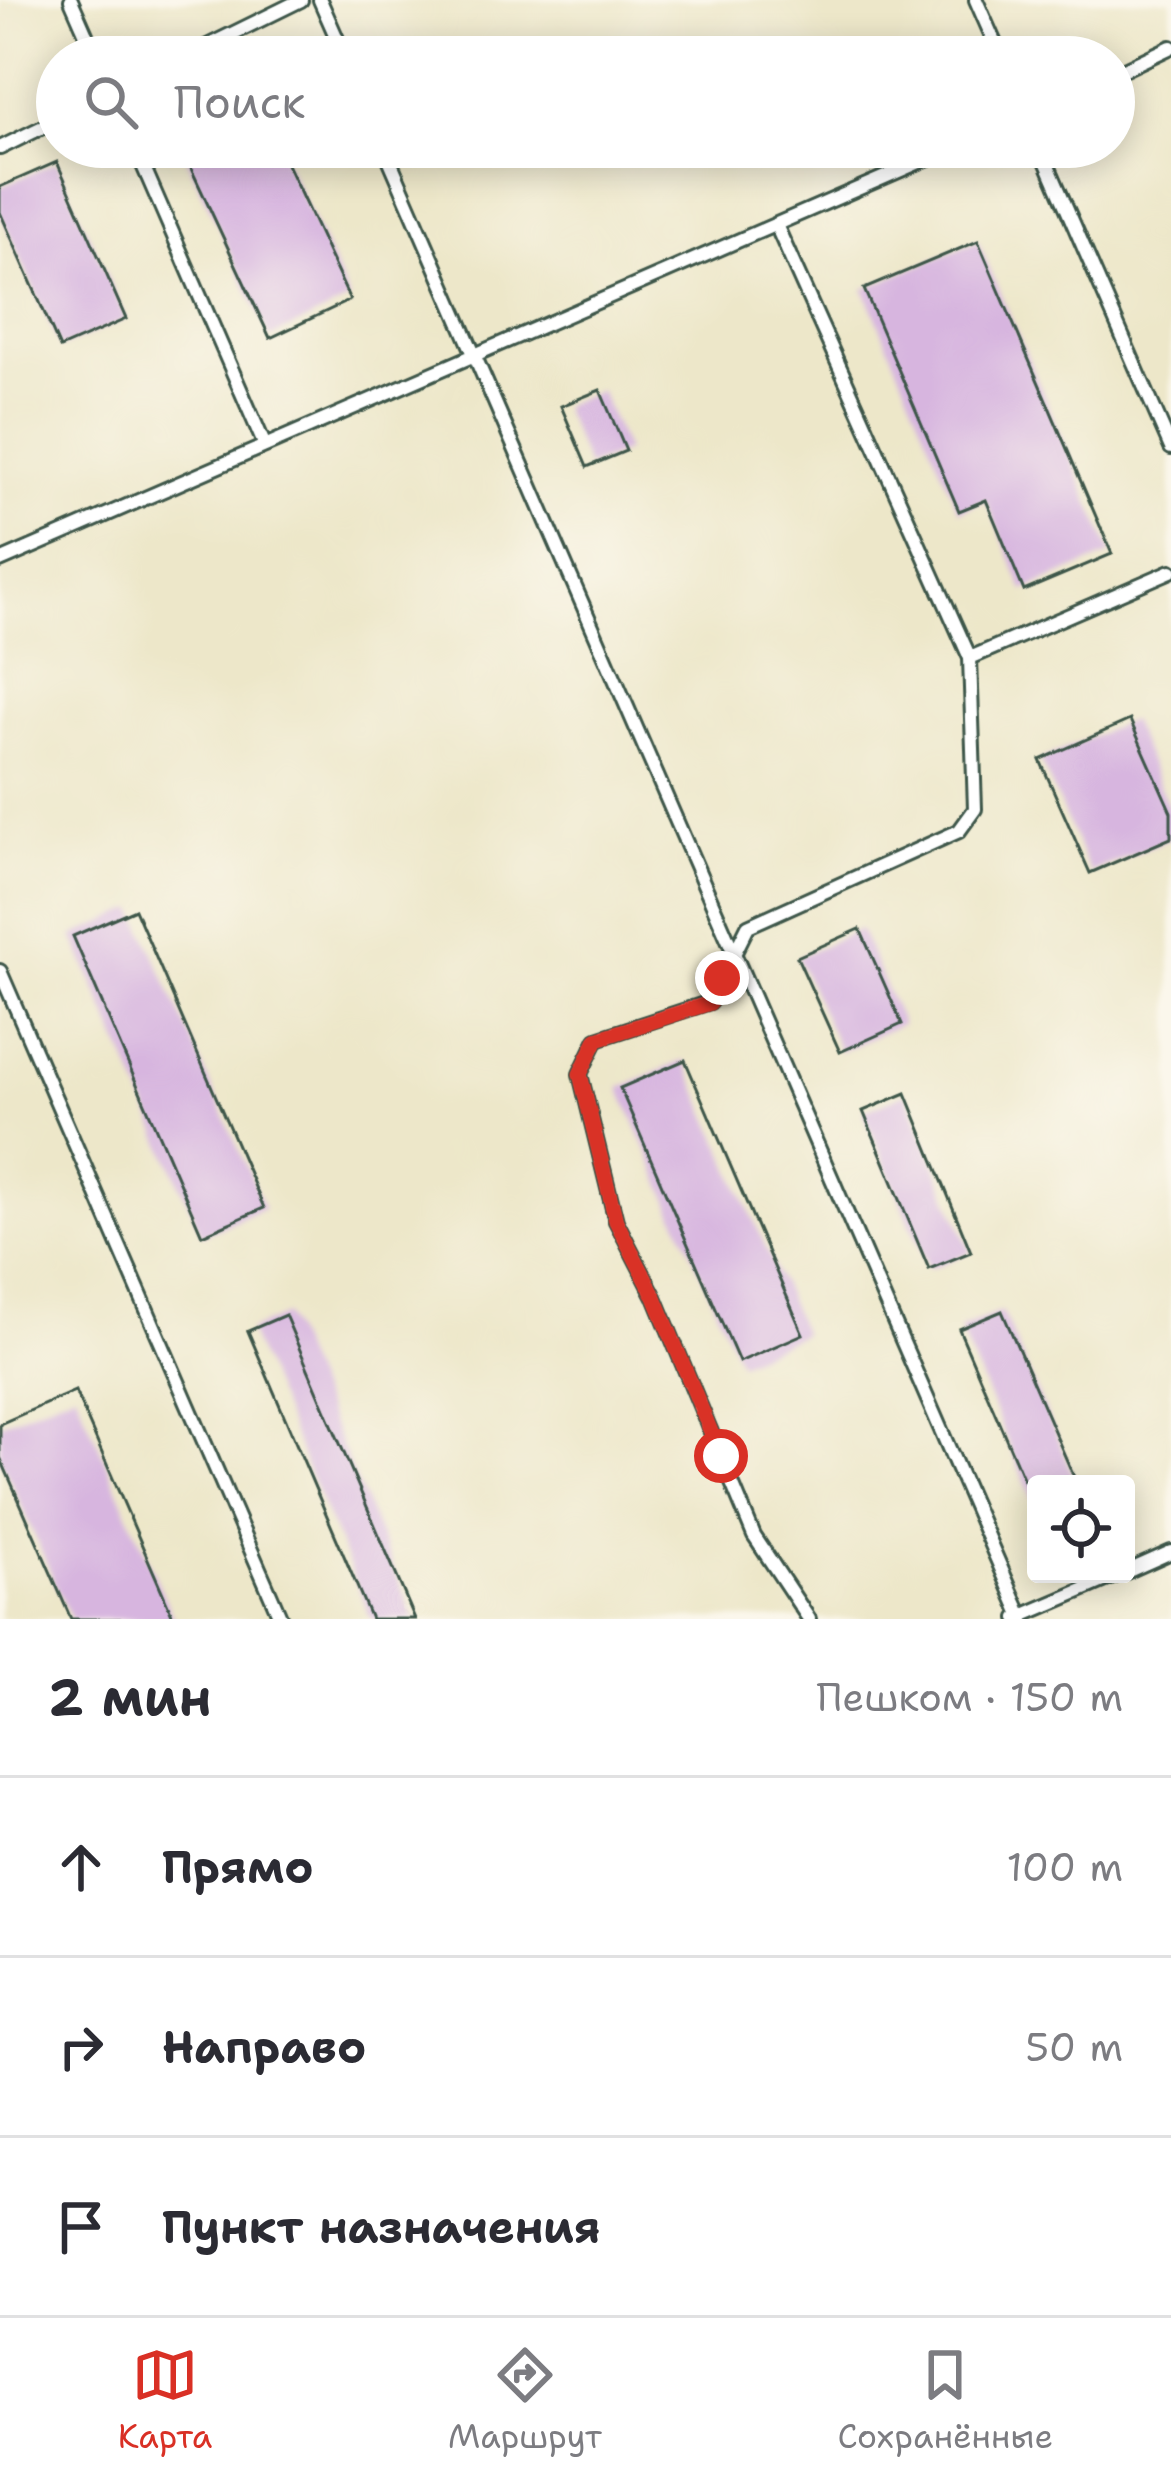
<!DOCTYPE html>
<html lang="ru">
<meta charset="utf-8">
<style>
body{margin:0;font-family:"Shantell Sans",sans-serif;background:#f2f2f3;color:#2b2b33}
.controls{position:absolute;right:36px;bottom:36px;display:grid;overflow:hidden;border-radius:12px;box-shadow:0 6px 30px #0003}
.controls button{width:108px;height:108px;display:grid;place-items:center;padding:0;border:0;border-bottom:3px solid #e1e1e2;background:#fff;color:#2b2b33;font:60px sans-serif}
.stop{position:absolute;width:36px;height:36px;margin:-27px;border:9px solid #d93025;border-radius:50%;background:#fff}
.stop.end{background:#d93025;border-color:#fff;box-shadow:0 3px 12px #0008}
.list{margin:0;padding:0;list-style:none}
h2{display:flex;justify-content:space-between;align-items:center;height:156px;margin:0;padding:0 48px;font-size:51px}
h2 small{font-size:39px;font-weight:400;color:#7c7c81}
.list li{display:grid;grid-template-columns:78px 1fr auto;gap:36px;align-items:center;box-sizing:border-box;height:180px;padding:0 48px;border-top:3px solid #e1e1e2}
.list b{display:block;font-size:45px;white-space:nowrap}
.list em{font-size:39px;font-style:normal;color:#7c7c81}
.icon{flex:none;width:66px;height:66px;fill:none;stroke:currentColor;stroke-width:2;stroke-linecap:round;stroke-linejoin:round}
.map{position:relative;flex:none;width:1171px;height:1619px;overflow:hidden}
.search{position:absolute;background:#fff;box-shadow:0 6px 30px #0003;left:36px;right:36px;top:36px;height:132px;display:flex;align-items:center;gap:30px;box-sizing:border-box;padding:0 42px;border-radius:66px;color:#7c7c81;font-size:45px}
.sheet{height:696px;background:#fff}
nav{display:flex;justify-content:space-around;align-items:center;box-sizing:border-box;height:168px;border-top:3px solid #e1e1e2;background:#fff;font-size:33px;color:#7c7c81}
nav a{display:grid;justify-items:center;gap:6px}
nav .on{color:#d93025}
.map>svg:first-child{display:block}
.building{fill:#d7b5df}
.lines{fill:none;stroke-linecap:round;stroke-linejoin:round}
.lane-casing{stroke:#3e564a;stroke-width:18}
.lane{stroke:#fff;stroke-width:12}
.route{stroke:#d93025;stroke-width:15}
</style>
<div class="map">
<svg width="1171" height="1619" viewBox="0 0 1171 1619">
<rect width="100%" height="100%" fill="#fbf7ec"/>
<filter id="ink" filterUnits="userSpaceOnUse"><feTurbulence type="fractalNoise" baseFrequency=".00833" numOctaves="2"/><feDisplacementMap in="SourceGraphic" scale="24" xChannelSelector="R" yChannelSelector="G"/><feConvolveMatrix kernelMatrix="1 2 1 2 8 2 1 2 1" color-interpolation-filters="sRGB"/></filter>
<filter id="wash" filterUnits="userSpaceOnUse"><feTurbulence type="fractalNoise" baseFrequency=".004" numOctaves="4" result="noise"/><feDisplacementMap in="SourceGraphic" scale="48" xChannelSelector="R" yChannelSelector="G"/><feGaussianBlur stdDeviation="2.7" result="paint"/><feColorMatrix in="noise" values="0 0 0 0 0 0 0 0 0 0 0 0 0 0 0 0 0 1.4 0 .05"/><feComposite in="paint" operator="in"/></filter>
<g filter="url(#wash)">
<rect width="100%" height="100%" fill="#ede7c9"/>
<g id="blocks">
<path class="building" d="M 181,147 L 279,147 L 350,300 L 270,338 Z
M 57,162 L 126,319 L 60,348 L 0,212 L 0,187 Z
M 978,241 L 1112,554 L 1024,591 L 986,500 L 959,511 L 864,289 Z
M 600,390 L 626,451 L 587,467 L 561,406 Z
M 1130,720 L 1171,812 L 1171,838 L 1090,873 L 1040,760 Z
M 135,909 L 264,1208 L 202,1235 L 73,936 Z
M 860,929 L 902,1024 L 840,1052 L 797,957 Z
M 685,1060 L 803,1334 L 739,1362 L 620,1088 Z
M 906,1093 L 971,1252 L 929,1269 L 863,1111 Z
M 1002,1311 L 1077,1484 L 1036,1484 L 1036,1508 L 959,1329 Z
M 285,1315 L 415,1619 L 371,1619 L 248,1331 Z
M 75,1391 L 174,1619 L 71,1619 L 0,1457 L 0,1424 Z"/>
</g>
</g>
<g filter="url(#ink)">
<use href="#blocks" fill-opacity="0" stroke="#3e564a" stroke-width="3"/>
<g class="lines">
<g class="lane-casing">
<path id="lane" d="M 71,0 L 96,57
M 320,0 L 345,57
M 976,0 L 1001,57
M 185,57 L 301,0
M 1114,74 L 1171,47
M 135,147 L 265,446
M 384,147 L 1023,1619
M 1040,147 L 1171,448
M 0,148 L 57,120
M 776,225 L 970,658 L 975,809 L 959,831 L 748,926 L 710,1002 L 597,1039 L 580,1074 L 616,1221 L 655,1297 L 754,1536 L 809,1619
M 0,561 L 954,147
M 970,658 L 1171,571
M 0,971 L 281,1619
M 1126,1572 L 1171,1552
M 1017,1618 L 1120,1574"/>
</g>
<use href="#lane" class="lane"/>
</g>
</g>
<g class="lines" filter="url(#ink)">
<path class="route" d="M 721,1456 L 655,1297 L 616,1221 L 580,1074 L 597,1039 L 710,1003 L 722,978"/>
</g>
</svg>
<div class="controls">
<button><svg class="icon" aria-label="locate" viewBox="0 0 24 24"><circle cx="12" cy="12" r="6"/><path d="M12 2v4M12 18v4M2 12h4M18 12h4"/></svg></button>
</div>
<div class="stop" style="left:721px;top:1456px"></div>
<div class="stop end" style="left:722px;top:978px"></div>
<div class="search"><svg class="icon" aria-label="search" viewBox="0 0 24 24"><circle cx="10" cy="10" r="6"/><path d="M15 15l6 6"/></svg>Поиск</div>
</div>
<section class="sheet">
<h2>2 мин<small>Пешком · 150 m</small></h2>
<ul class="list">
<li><svg class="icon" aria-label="ahead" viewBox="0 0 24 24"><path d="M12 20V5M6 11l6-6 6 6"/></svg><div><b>Прямо</b></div><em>100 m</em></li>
<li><svg class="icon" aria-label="right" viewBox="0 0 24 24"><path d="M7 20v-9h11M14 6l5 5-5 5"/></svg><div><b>Направо</b></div><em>50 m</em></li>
<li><svg class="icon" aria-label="arrive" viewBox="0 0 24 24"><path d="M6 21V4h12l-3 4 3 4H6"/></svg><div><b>Пункт назначения</b></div></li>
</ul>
</section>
<nav>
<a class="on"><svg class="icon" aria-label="map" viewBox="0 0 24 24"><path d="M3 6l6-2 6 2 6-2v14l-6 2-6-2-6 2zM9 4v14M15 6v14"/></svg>Карта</a>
<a><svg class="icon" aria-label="directions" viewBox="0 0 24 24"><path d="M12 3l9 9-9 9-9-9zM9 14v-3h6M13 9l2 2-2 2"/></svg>Маршрут</a>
<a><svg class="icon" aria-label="saved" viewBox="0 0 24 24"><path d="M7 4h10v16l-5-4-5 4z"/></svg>Сохранённые</a>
</nav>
